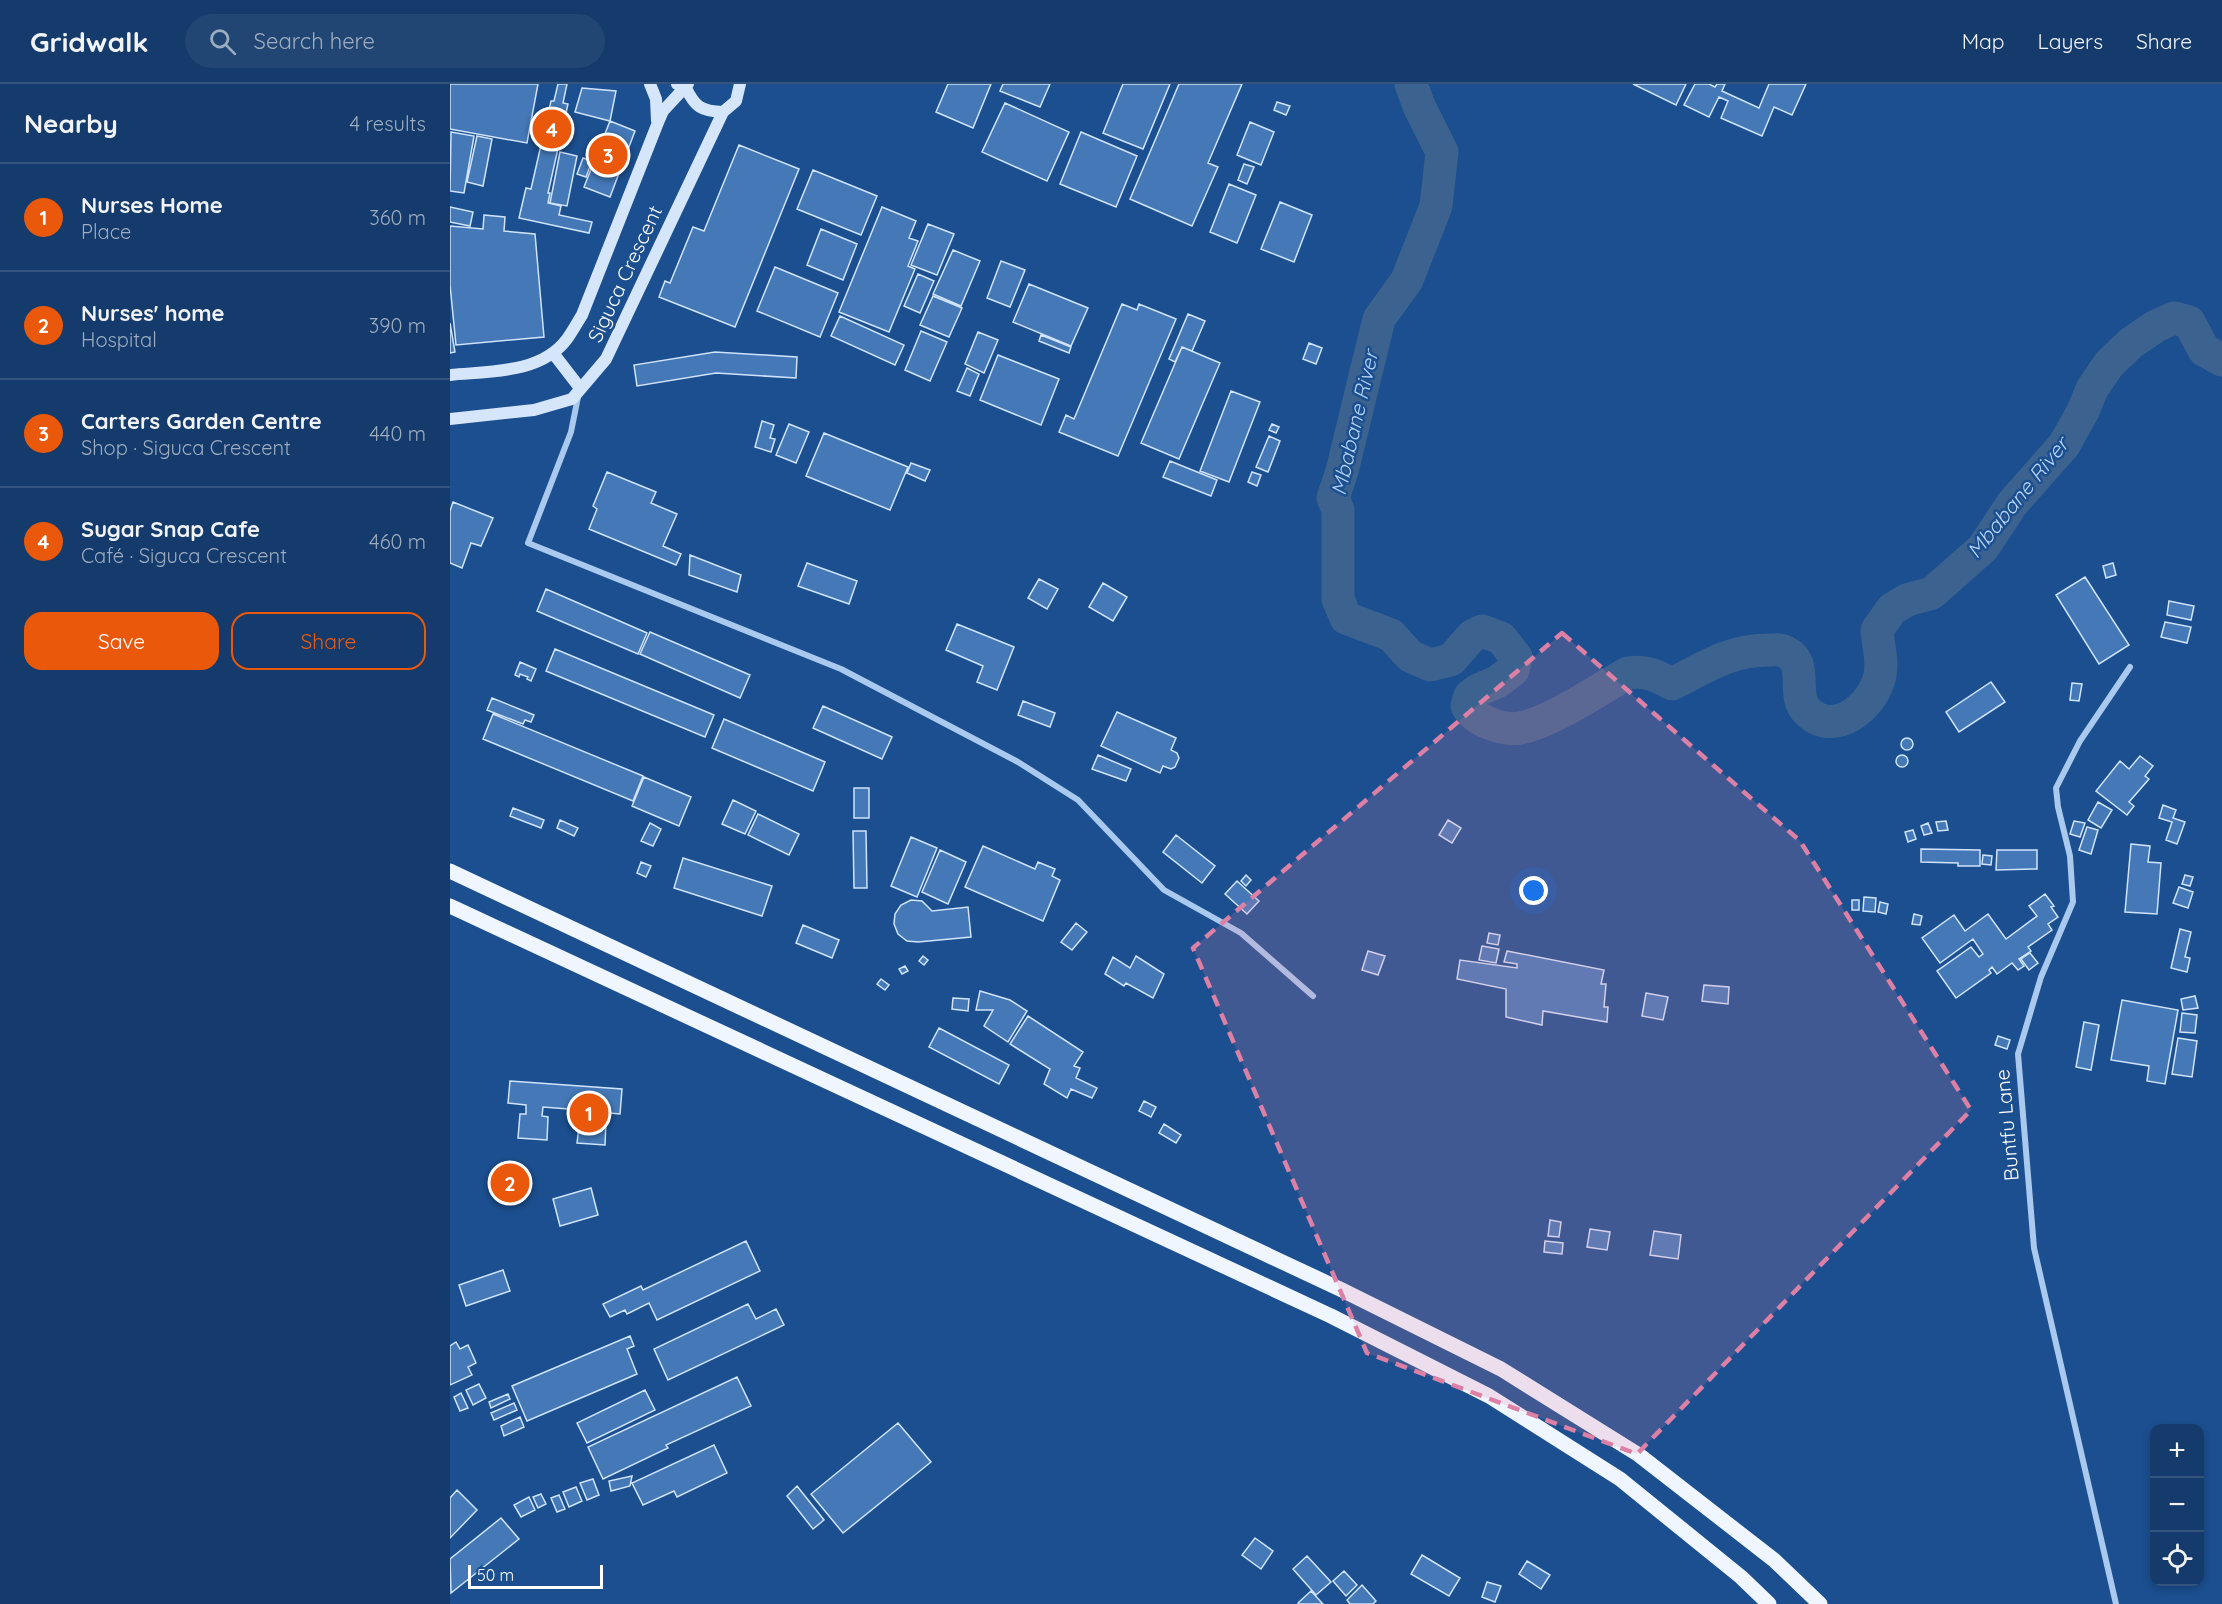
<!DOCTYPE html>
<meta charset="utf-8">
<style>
body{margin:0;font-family:Quicksand,sans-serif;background:#214673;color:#f1f3f6}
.controls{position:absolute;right:18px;bottom:18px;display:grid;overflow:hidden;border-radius:12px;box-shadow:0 3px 9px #0003}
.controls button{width:54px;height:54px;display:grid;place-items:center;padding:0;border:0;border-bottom:2px solid #33557e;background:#143b6b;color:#f1f3f6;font:30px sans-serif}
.scale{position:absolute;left:18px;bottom:15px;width:135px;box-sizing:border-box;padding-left:6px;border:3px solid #fff;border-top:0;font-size:16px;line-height:21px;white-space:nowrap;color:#fff;-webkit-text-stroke:4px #1b4f8f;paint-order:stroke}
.you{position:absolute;left:1084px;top:807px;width:21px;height:21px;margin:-15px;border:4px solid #fff;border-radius:50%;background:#1a73e8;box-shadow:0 0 0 9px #1a73e833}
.badge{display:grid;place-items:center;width:39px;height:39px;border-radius:50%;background:#ea580c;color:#fff;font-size:20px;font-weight:700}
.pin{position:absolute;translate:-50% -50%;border:3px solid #fff;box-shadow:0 2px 6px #0006}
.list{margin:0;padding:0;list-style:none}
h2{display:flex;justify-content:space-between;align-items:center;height:78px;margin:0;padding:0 24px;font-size:26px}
h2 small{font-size:20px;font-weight:400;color:#9dadc1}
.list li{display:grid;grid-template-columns:39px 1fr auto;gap:18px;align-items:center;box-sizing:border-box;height:108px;padding:0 24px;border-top:2px solid #33557e}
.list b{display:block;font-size:22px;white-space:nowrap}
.list p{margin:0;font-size:20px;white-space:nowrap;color:#9dadc1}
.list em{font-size:20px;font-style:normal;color:#9dadc1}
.actions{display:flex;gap:12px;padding:18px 24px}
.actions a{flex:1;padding:14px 0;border:2px solid #ea580c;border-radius:18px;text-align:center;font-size:21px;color:#ea580c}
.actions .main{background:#ea580c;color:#fff}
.icon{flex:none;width:33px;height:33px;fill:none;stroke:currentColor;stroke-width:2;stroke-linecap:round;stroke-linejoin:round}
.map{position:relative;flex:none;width:1772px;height:1520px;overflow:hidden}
header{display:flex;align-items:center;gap:36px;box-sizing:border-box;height:84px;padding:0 30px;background:#143b6b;border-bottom:2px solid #33557e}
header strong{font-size:28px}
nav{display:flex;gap:33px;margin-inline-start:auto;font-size:21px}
.search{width:420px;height:54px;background:#214673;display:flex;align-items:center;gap:15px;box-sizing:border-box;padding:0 21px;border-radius:33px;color:#9dadc1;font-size:22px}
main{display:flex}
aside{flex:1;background:#143b6b}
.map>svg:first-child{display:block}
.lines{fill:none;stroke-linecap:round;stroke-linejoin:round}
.river{stroke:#3c6290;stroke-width:33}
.building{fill:#4478b7;stroke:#cfe3fa;stroke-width:1.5}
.street{stroke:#a9c9ee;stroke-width:6}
.secondary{stroke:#d6e6fa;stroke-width:12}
.primary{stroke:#f0f6ff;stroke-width:15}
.marked{fill:#dd80a5;fill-opacity:0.2;stroke:#dd80a5;stroke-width:4.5;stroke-dasharray:12 8;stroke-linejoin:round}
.labels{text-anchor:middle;stroke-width:5;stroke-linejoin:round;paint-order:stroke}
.street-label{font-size:20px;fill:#fff;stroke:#1b4f8f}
.water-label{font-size:21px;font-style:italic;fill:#b5d3f5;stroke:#1b4f8f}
</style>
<header>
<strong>Gridwalk</strong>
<div class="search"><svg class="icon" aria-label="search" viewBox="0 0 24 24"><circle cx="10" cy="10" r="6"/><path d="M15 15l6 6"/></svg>Search here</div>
<nav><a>Map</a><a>Layers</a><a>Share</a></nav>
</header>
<main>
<aside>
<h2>Nearby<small>4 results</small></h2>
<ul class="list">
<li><span class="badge">1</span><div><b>Nurses Home</b><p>Place</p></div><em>360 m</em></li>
<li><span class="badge">2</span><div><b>Nurses' home</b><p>Hospital</p></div><em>390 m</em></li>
<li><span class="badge">3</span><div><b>Carters Garden Centre</b><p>Shop · Siguca Crescent</p></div><em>440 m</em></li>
<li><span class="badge">4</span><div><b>Sugar Snap Cafe</b><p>Café · Siguca Crescent</p></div><em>460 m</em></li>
</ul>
<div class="actions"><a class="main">Save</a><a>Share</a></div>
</aside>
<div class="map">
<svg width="1772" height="1520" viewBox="0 0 1772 1520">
<rect width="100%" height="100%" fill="#1b4f8f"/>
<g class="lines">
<path class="river" d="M 961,0 L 969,22 L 992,68 L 986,122 L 957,196 L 929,235 L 892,387 L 883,414 L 888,426 L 888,515 L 896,534 L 941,551 L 960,572 L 980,581 L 1001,576 L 1022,552 L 1032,547 L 1051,554 L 1066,573 L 1063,586 L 1047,598 L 1028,606 L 1020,612 L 1017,622 C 1025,637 1054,647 1070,644 C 1102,638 1149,605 1178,589 C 1196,586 1207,592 1222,600 C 1256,583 1279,566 1320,566 C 1324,566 1330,565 1333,567 C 1361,577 1340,611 1357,627 C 1384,655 1424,622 1430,591 C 1433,577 1428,560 1427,546 L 1442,525 L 1457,516 L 1482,509 L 1533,464 L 1562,420 L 1614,361 L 1633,327 L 1642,305 L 1659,280 L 1681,259 L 1706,242 L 1724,234 L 1739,238 L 1754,266 L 1772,276"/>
</g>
<path class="building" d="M 0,0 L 88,0 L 77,59 L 0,45 Z
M 108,0 L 117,0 L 113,19 L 118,20 L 98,109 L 100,109 L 98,119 L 111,122 L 109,131 L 142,138 L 139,149 L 69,134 L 76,104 L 81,105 L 101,17 L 104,17 Z
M 498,0 L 541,0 L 523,44 L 486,28 Z
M 553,0 L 600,0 L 590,23 L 550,7 Z
M 673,0 L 720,0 L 693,65 L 653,49 Z
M 729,0 L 792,0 L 758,79 L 768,83 L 742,142 L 680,115 Z
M 1183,0 L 1236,0 L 1226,21 Z
M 1245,0 L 1259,0 L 1265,3 L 1267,0 L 1275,0 L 1272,7 L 1309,24 L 1319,0 L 1356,0 L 1342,31 L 1324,23 L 1312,52 L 1271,34 L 1278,17 L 1269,13 L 1259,33 L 1234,21 Z
M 132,4 L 166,7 L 160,37 L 125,28 Z
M 827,18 L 840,22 L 836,31 L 824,26 Z
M 555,19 L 619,48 L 597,97 L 532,68 Z
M 160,37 L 185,47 L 160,113 L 134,103 Z
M 800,38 L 824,48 L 811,81 L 787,71 Z
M 1,48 L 24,52 L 14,109 L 0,107 Z
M 631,48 L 687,72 L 666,123 L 610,100 Z
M 27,52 L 42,55 L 33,102 L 17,98 Z
M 289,61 L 349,85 L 285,243 L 209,213 L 215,197 L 220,199 L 243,143 L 254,147 Z
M 110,68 L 127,72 L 117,122 L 100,119 Z
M 133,74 L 142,77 L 136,93 L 127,90 Z
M 794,80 L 804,83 L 797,100 L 788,96 Z
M 363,86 L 427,112 L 411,151 L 347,125 Z
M 779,100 L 806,111 L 787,159 L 760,148 Z
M 830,118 L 862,131 L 844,178 L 811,165 Z
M 0,123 L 23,128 L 20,142 L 0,138 Z
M 432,123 L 466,137 L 459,154 L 468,157 L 458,182 L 465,185 L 439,248 L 389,228 Z
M 34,131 L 55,133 L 54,147 L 85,150 L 94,253 L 6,261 L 0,201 L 0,142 L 33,145 Z
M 478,140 L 504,150 L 487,191 L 461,181 Z
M 371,145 L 407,160 L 393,196 L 357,181 Z
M 503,166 L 530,177 L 511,222 L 483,210 Z
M 551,177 L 575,186 L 560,223 L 537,214 Z
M 325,183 L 388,209 L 370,253 L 307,227 Z
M 468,190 L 484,197 L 470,229 L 454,222 Z
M 579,200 L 638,224 L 621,262 L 563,238 Z
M 483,212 L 512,224 L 499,253 L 470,241 Z
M 672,220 L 687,226 L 689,220 L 726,235 L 668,372 L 609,348 L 616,331 L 624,335 Z
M 738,230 L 755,237 L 742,267 L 732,263 L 725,278 L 719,275 Z
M 390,232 L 454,261 L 445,281 L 381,252 Z
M 0,239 L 5,268 L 0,269 Z
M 471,247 L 497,258 L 480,297 L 455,286 Z
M 528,248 L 548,256 L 534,289 L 515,280 Z
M 591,251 L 621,263 L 619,269 L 589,257 Z
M 859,259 L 872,264 L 866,280 L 853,275 Z
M 732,263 L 770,279 L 729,375 L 691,359 Z
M 265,268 L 347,273 L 346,294 L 266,289 L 187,302 L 184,281 Z
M 548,271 L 609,295 L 591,341 L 530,316 Z
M 517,284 L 529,290 L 520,312 L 507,307 Z
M 781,307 L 810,318 L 779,398 L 750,387 Z
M 312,337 L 324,341 L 320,354 L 325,355 L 321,368 L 305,363 Z
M 339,340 L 359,348 L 346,379 L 326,371 Z
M 822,340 L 829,343 L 826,349 L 819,346 Z
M 374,349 L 458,383 L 440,426 L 356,392 Z
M 819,352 L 830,357 L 818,388 L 806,383 Z
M 720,377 L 767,396 L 761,412 L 713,393 Z
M 461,379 L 480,386 L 475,397 L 457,389 Z
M 157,388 L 206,408 L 201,419 L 227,430 L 213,462 L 231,470 L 226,481 L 139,445 L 147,425 L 143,422 Z
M 802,388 L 811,391 L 807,402 L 798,398 Z
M 3,418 L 43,434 L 31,462 L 21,459 L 12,484 L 0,479 L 0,427 Z
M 240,471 L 291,491 L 287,508 L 239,491 Z
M 357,479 L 407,497 L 399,520 L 348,502 Z
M 1663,479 L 1666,491 L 1656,494 L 1653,482 Z
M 1635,493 L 1679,561 L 1649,580 L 1606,511 Z
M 589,495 L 608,505 L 597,525 L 578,514 Z
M 653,499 L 677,513 L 663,537 L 639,523 Z
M 96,505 L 197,549 L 188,570 L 87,527 Z
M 1719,517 L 1744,522 L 1741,536 L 1717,531 Z
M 1715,538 L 1741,543 L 1737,559 L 1711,553 Z
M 507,540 L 564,563 L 547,606 L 527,598 L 533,582 L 496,566 Z
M 200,548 L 300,591 L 290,614 L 190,570 Z
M 105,565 L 264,631 L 255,653 L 96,587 Z
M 70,578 L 86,585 L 81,597 L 77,595 L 78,593 L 70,590 L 69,593 L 65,591 Z
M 1541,598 L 1555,618 L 1509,648 L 1496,628 Z
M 1622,599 L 1632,600 L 1629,617 L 1620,616 Z
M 42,614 L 84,631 L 81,638 L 75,636 L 73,640 L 37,626 Z
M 573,617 L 605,629 L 600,643 L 568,631 Z
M 373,622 L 442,653 L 432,675 L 363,644 Z
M 667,628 L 726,654 L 721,666 L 727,669 L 729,674 L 725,683 L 721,685 L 713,682 L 710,689 L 651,662 Z
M 43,630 L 193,692 L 183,717 L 33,655 Z
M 274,635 L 375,678 L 363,707 L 262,664 Z
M1451 660a6 6 0 1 1 12 0a6 6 0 1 1-12 0Z
M 648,671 L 681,685 L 676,697 L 642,685 Z
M1446 677a6 6 0 1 1 12 0a6 6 0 1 1-12 0Z
M 1690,672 L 1703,682 L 1695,692 L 1699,695 L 1679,718 L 1684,722 L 1677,731 L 1646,707 L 1670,677 L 1679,685 Z
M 194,693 L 241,713 L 229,742 L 182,722 Z
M 404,704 L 419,704 L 419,734 L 404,734 Z
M 283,716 L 306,727 L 295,750 L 272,740 Z
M 1648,718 L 1662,726 L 1651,744 L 1638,736 Z
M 1713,721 L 1726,726 L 1723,734 L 1735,738 L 1727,760 L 1716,756 L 1722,738 L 1709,734 Z
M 63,724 L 94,736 L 91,744 L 60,732 Z
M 308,730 L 349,750 L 339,771 L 298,751 Z
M 110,736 L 128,744 L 124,752 L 107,744 Z
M 998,736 L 1011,744 L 1002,759 L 989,751 Z
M 1496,737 L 1498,746 L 1488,747 L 1486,738 Z
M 1624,737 L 1635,739 L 1630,753 L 1620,750 Z
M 200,739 L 211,745 L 203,762 L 191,757 Z
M 1478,739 L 1482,749 L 1474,751 L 1471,742 Z
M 1637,743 L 1648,746 L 1641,770 L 1629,766 Z
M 1463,746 L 1466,755 L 1458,758 L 1455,748 Z
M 403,747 L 416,747 L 417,804 L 404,804 Z
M 726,751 L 765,782 L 752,799 L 713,768 Z
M 461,753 L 487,764 L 467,813 L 441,802 Z
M 1681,760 L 1700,762 L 1698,778 L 1711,779 L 1707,830 L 1675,828 Z
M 533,762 L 585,785 L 588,778 L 605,785 L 602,792 L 610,796 L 593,837 L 515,803 Z
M 1471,765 L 1530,766 L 1530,782 L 1508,782 L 1508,779 L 1471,778 Z
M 490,766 L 516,778 L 498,820 L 472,808 Z
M 1547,766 L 1587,766 L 1587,785 L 1546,786 Z
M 1533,771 L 1542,772 L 1541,781 L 1532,780 Z
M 233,774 L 322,802 L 312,832 L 224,804 Z
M 191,778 L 201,782 L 196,793 L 187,789 Z
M 796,791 L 801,796 L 796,802 L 791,797 Z
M 1735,791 L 1743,793 L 1740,802 L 1732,800 Z
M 787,797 L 809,817 L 797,830 L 775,810 Z
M 1729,803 L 1743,808 L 1738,824 L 1723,819 Z
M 1595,810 L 1604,822 L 1601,823 L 1608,833 L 1598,840 L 1602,846 L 1578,863 L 1581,867 L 1569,875 L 1574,882 L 1568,886 L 1562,879 L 1547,890 L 1542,883 L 1539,886 L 1541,889 L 1506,914 L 1487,887 L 1521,863 L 1529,873 L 1533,870 L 1523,855 L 1490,879 L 1472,854 L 1504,831 L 1515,847 L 1538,830 L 1556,855 L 1587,832 L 1579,822 Z
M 1414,813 L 1426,814 L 1425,828 L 1413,827 Z
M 461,816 L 472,817 L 482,827 L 518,823 L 521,853 L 468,858 L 457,857 L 448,850 L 444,840 L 445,830 L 451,821 Z
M 1402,816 L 1409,816 L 1409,826 L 1402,826 Z
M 1430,818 L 1438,820 L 1436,830 L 1428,828 Z
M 1464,830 L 1472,832 L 1470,841 L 1462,840 Z
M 626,839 L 637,848 L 622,866 L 611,858 Z
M 353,841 L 389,856 L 382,874 L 346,859 Z
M 1730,845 L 1741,848 L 1735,873 L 1740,874 L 1737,888 L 1721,884 Z
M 1039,849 L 1050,851 L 1048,861 L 1037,859 Z
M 1032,862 L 1049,865 L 1046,879 L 1029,876 Z
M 918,867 L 935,872 L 928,891 L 912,886 Z
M 1057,867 L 1154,886 L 1151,900 L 1156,900 L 1154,923 L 1158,923 L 1157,938 L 1093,927 L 1092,941 L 1056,933 L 1056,905 L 1007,895 L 1010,876 L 1067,884 L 1067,880 L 1054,878 Z
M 1580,869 L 1588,879 L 1579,886 L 1571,875 Z
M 473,872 L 478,876 L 474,881 L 469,877 Z
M 686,872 L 714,890 L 703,914 L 676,899 L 674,902 L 655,890 L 663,873 L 680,884 Z
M 455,882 L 458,887 L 452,890 L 449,885 Z
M 431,895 L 439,901 L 435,906 L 427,900 Z
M 1254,901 L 1279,903 L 1278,920 L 1252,917 Z
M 530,907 L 560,916 L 577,927 L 558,958 L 534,942 L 543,926 L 526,926 Z
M 1196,909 L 1218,913 L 1213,936 L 1192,932 Z
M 1745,912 L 1748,924 L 1733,926 L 1731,915 Z
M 503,914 L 519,915 L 518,927 L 502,925 Z
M 1672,916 L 1728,926 L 1715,1000 L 1697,997 L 1699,982 L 1661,976 Z
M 1732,929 L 1747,931 L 1745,949 L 1730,948 Z
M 578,932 L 633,968 L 624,982 L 630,984 L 626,994 L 647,1004 L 642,1014 L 621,1005 L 617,1014 L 594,1000 L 600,985 L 560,960 Z
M 1634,938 L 1649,941 L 1641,986 L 1626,983 Z
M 489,944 L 559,981 L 549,1000 L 479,963 Z
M 1548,952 L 1560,956 L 1557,965 L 1545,961 Z
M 1728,954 L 1747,957 L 1742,993 L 1722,990 Z
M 60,997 L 172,1005 L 170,1030 L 148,1028 L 147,1037 L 156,1038 L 155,1061 L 127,1059 L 131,1026 L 93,1023 L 92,1032 L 98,1033 L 97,1056 L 68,1054 L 70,1030 L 76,1030 L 76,1021 L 58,1019 Z
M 694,1017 L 706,1023 L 701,1033 L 689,1027 Z
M 714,1040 L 731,1051 L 726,1059 L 709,1049 Z
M 141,1104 L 148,1131 L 110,1142 L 103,1115 Z
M 1100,1136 L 1111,1138 L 1109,1153 L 1098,1152 Z
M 1140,1145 L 1160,1148 L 1157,1166 L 1137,1163 Z
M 1204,1147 L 1231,1151 L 1228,1175 L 1200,1171 Z
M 296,1157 L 310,1187 L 207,1236 L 199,1219 L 177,1230 L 175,1226 L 160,1233 L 153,1220 L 191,1202 L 193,1206 Z
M 1095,1157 L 1113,1159 L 1112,1170 L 1094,1168 Z
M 53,1186 L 60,1207 L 16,1222 L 9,1201 Z
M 298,1220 L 306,1235 L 326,1225 L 334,1241 L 218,1296 L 204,1265 Z
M 180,1252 L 184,1262 L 177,1265 L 187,1290 L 77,1337 L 62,1302 Z
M 6,1258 L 10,1265 L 18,1261 L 26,1279 L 18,1283 L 22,1291 L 0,1301 L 0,1262 Z
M 287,1293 L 301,1322 L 216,1361 L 218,1364 L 153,1395 L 138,1363 Z
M 29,1300 L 36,1314 L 23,1321 L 16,1306 Z
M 195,1306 L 205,1326 L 137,1359 L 127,1339 Z
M 11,1309 L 18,1324 L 10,1327 L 4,1313 Z
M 58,1310 L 60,1315 L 41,1324 L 39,1318 Z
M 64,1319 L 67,1326 L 44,1336 L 41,1329 Z
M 70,1333 L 74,1343 L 54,1352 L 51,1342 Z
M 448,1339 L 481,1378 L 393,1449 L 361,1410 Z
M 264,1361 L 277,1389 L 227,1413 L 224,1407 L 193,1421 L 182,1399 Z
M 182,1392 L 180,1402 L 161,1407 L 159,1397 Z
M 143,1395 L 149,1411 L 137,1416 L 130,1399 Z
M 347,1402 L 374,1436 L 363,1445 L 337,1412 Z
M 126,1403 L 132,1417 L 119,1423 L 113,1408 Z
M 7,1406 L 27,1426 L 0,1454 L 0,1414 Z
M 91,1410 L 96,1420 L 88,1424 L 83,1413 Z
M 109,1411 L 115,1425 L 107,1428 L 101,1414 Z
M 79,1413 L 85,1426 L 71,1433 L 64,1421 Z
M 51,1434 L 69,1455 L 1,1509 L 0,1475 Z
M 805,1454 L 823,1467 L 811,1485 L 792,1471 Z
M 972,1471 L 1010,1494 L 999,1512 L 961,1490 Z
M 857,1472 L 881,1498 L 866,1511 L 843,1485 Z
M 1077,1477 L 1100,1491 L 1091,1505 L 1069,1490 Z
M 894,1487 L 907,1501 L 896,1512 L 883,1497 Z
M 1037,1498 L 1051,1502 L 1045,1518 L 1032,1513 Z
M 912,1501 L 926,1517 L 923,1520 L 900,1520 L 897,1516 Z
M 861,1507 L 873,1520 L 849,1520 L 848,1519 Z"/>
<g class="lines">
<path class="street" d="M 128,313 L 121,348 L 78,459 L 391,585 L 568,678 L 628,716 L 714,806 L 791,849 L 863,912
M 1666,1520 L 1584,1164 L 1568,970 L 1591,893 L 1623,818 L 1620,772 L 1608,723 L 1606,704 L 1630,657 L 1680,583"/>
<path class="secondary" d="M 200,0 L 206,15 L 207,37
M 227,0 L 236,4 C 245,23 251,27 273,28 L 286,17 L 290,0
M 103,269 L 130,304
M 0,291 C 39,287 91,290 117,255 C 122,248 127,239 132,231 L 207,41 L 213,27 L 238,0
M 0,335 L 84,326 L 122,315 L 156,275 L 273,28"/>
<path class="primary" d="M 0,787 L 892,1206 L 1051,1285 L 1189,1371 L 1324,1476 L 1370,1520
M 0,822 L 881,1232 L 1039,1312 L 1170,1395 L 1291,1493 L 1319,1520"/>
</g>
<path class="marked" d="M 1112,549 L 1350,757 L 1521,1026 L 1187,1370 L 917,1269 L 743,864 Z"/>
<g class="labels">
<g class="street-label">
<text transform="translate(175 190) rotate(-65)" y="7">Siguca Crescent</text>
<text transform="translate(1557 1041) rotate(-95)" y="7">Buntfu Lane</text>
</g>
<g class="water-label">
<text transform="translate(905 339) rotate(-77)" y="7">Mbabane River</text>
<text transform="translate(1568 414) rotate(-51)" y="7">Mbabane River</text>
</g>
</g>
</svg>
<div class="controls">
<button>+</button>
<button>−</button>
<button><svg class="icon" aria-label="locate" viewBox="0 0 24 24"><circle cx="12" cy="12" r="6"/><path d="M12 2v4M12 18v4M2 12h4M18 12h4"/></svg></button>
</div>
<div class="scale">50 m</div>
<div class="you"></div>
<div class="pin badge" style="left:139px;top:1029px">1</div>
<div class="pin badge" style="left:60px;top:1099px">2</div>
<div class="pin badge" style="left:158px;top:71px">3</div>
<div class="pin badge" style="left:102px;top:45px">4</div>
</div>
</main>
